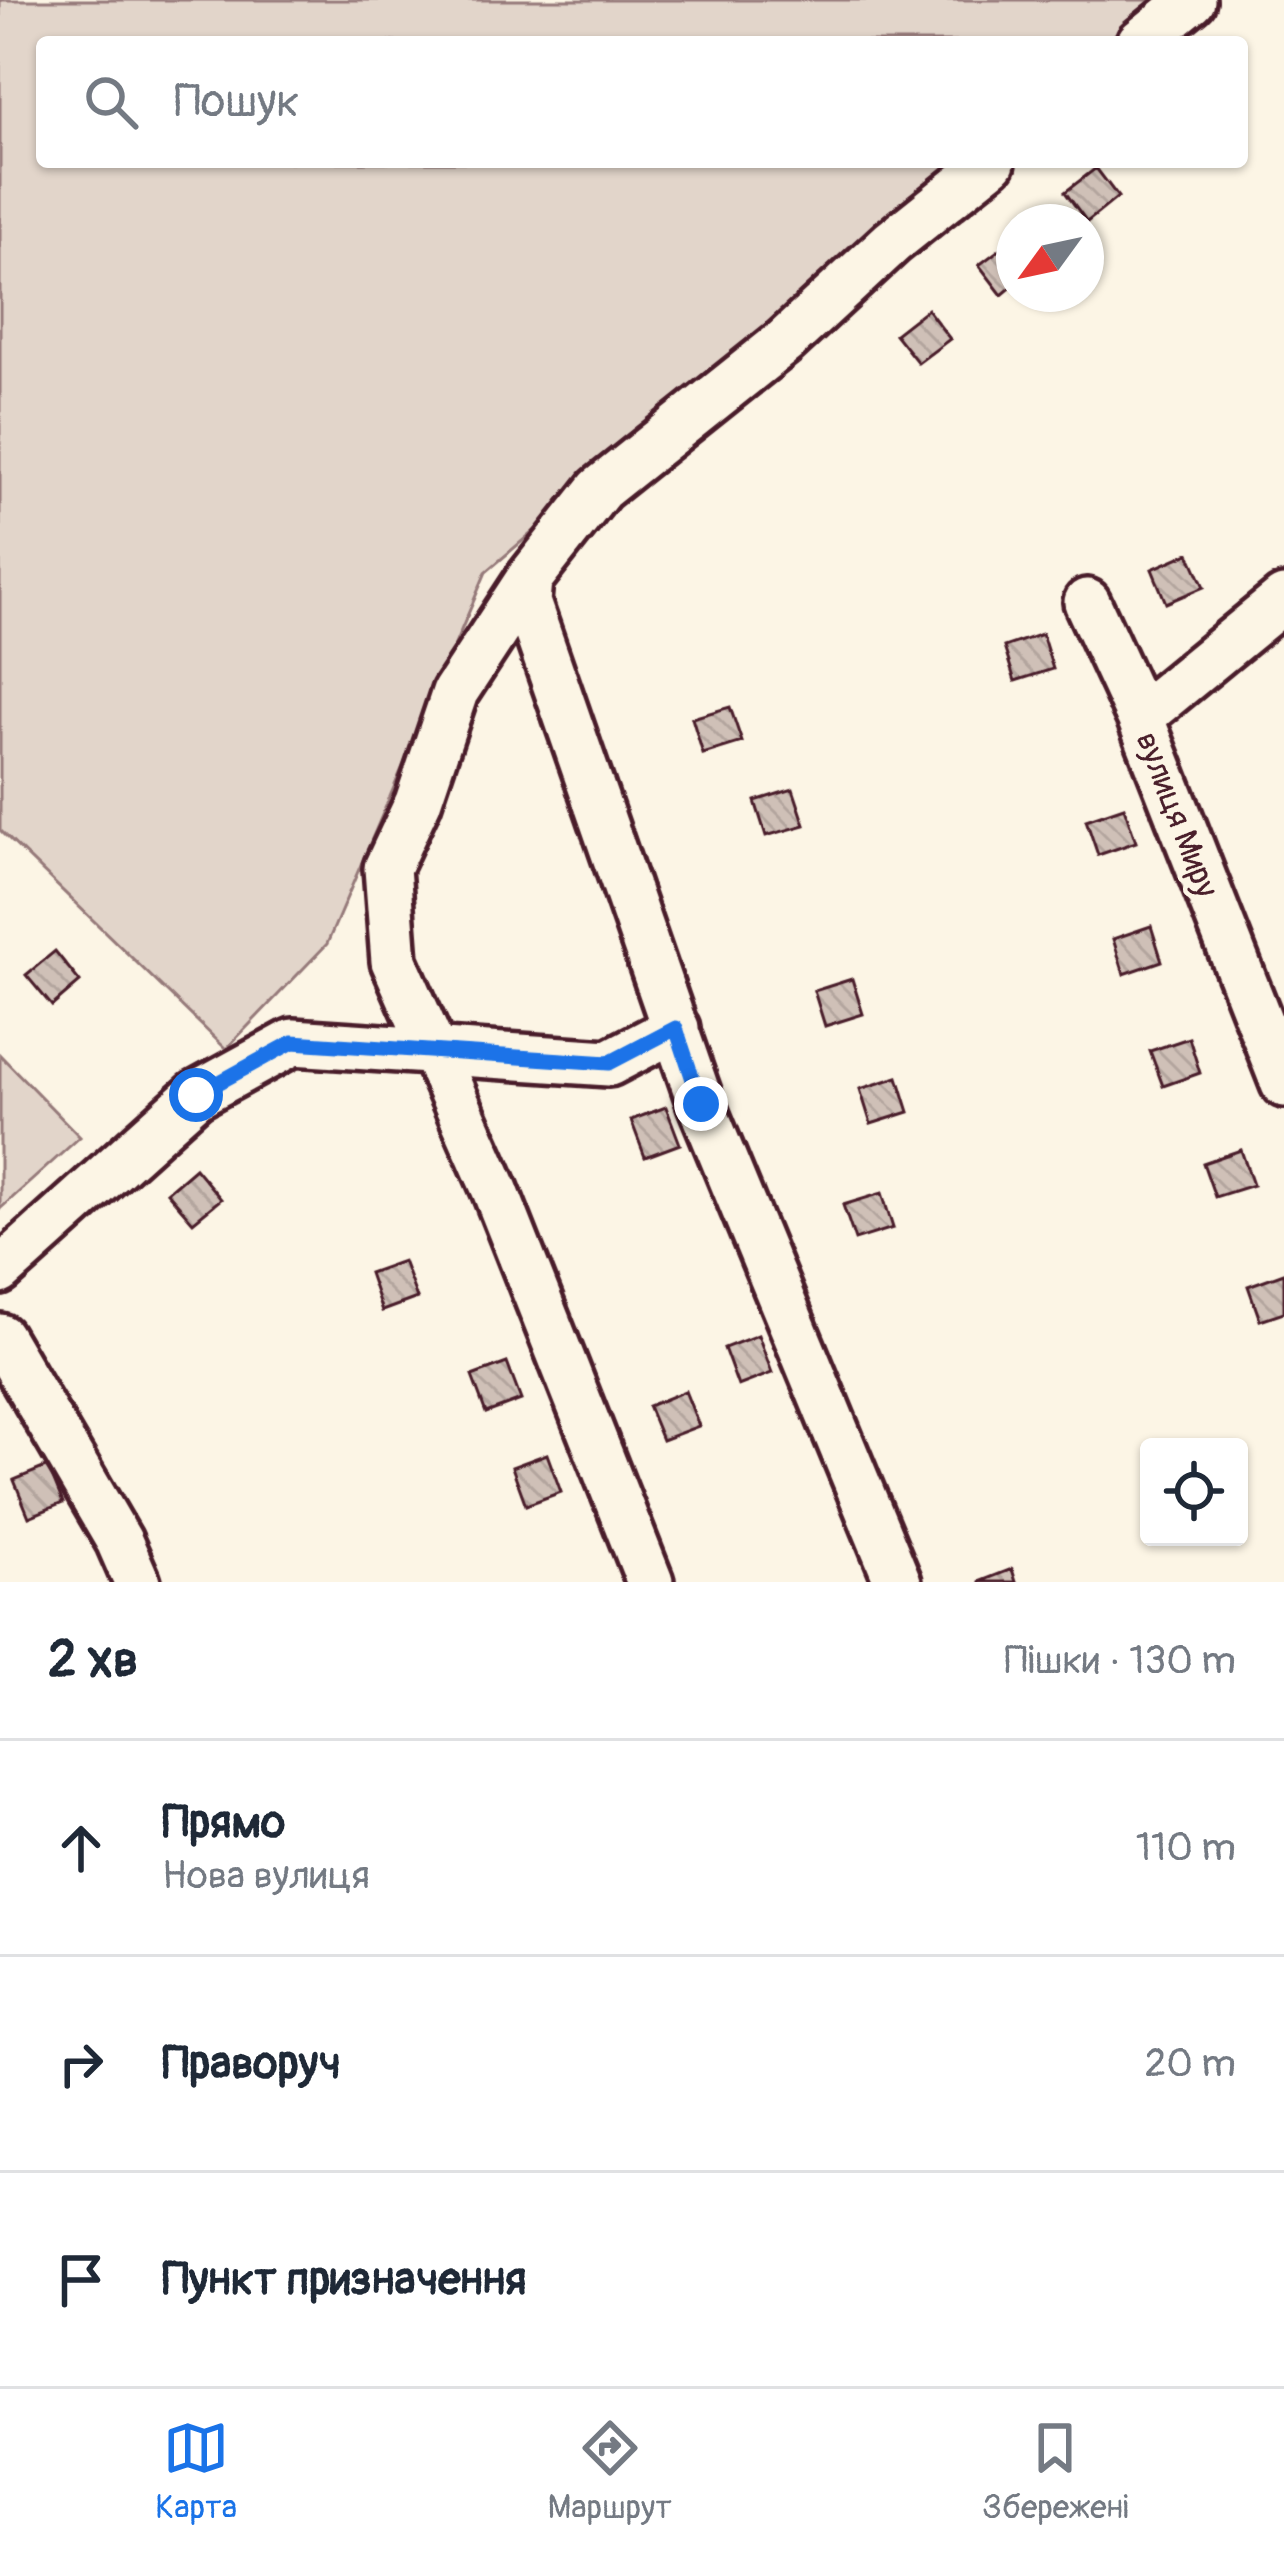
<!DOCTYPE html>
<html lang="uk">
<meta charset="utf-8">
<style>
body{margin:0;font-family:Pangolin,sans-serif;background:#f6f6f7;color:#1f2937}
.controls{position:absolute;right:36px;bottom:36px;display:grid;overflow:hidden;border-radius:12px;box-shadow:0 3px 9px #0004}
.controls button{width:108px;height:108px;display:grid;place-items:center;padding:0;border:0;border-bottom:3px solid #e0e1e3;background:#fff;color:#1f2937;font:60px sans-serif}
.compass{position:absolute;left:996px;top:204px;width:108px;height:108px;border-radius:50%;background:#fff;box-shadow:0 3px 9px #0004;rotate:237deg}
.stop{position:absolute;width:36px;height:36px;margin:-27px;border:9px solid #1a73e8;border-radius:50%;background:#fff}
.stop.end{background:#1a73e8;border-color:#fff;box-shadow:0 3px 12px #0008}
.list{margin:0;padding:0;list-style:none}
h2{display:flex;justify-content:space-between;align-items:center;height:156px;margin:0;padding:0 48px;font-size:51px}
h2 small{font-size:39px;font-weight:400;color:#747a83}
.list li{display:grid;grid-template-columns:78px 1fr auto;gap:36px;align-items:center;box-sizing:border-box;height:216px;padding:0 48px;border-top:3px solid #e0e1e3}
.list b{display:block;font-size:45px;white-space:nowrap}
.list p{margin:0;font-size:39px;white-space:nowrap;color:#747a83}
.list em{font-size:39px;font-style:normal;color:#747a83}
.icon{flex:none;width:66px;height:66px;fill:none;stroke:currentColor;stroke-width:2;stroke-linecap:round;stroke-linejoin:round}
.map{position:relative;flex:none;width:1284px;height:1582px;overflow:hidden}
.search{position:absolute;background:#fff;box-shadow:0 3px 9px #0004;left:36px;right:36px;top:36px;height:132px;display:flex;align-items:center;gap:30px;box-sizing:border-box;padding:0 42px;border-radius:12px;color:#747a83;font-size:45px}
.sheet{height:804px;background:#fff}
nav{display:flex;justify-content:space-around;align-items:center;box-sizing:border-box;height:168px;border-top:3px solid #e0e1e3;background:#fff;font-size:33px;color:#747a83}
nav a{display:grid;justify-items:center;gap:6px}
nav .on{color:#1a73e8}
.map>svg:first-child{display:block}
.green{fill:#e2d5ca;stroke:#967a7a;stroke-width:3}
.building{fill:url(#building-back-hatch);stroke:#4a1f2b;stroke-width:3}
.lines{fill:none;stroke-linecap:round;stroke-linejoin:round}
.minor-casing{stroke:#4a1f2b;stroke-width:54}
.minor{stroke:#fcf5e5;stroke-width:45}
.route{stroke:#1a73e8;stroke-width:15}
.labels{text-anchor:middle;stroke-width:9;stroke-linejoin:round;paint-order:stroke}
.street-label{font-size:33px;fill:#4a1f2b;stroke:#fcf5e5}
</style>
<div class="map">
<svg width="1284" height="1582" viewBox="0 0 1284 1582">
<defs>
<pattern id="building-back-hatch" width="6" height="6" patternUnits="userSpaceOnUse" patternTransform="scale(3)"><rect width="6" height="6" fill="#cfc0b7"/><path d="M-1 5l2 2M0 0l6 6M5-1l2 2" fill="none" stroke="#b3a59e"/></pattern>
</defs>
<rect width="100%" height="100%" fill="#fcf5e5"/>
<filter id="ink" filterUnits="userSpaceOnUse"><feTurbulence type="fractalNoise" baseFrequency=".00833" numOctaves="2"/><feDisplacementMap in="SourceGraphic" scale="24" xChannelSelector="R" yChannelSelector="G"/><feConvolveMatrix kernelMatrix="1 2 1 2 8 2 1 2 1" color-interpolation-filters="sRGB"/></filter>
<g filter="url(#ink)">
<path class="green" d="M 0,0 L 1156,0 L 1106,42 L 42,42 L 42,162 L 967,162 L 486,572 L 327,944 L 226,1049 L 0,830 Z
M 0,1055 L 80,1137 L 0,1209 Z"/>
<path class="building" d="M 1096,168 L 1118,197 L 1087,222 L 1065,192 Z
M 1011,241 L 1014,285 L 1002,295 L 979,265 Z
M 927,309 L 950,339 L 918,363 L 895,334 Z
M 1189,553 L 1204,587 L 1166,603 L 1152,569 Z
M 1042,634 L 1053,669 L 1015,681 L 1004,647 Z
M 730,707 L 742,742 L 703,754 L 692,718 Z
M 793,789 L 805,825 L 766,836 L 755,801 Z
M 1124,807 L 1136,842 L 1098,855 L 1086,820 Z
M 1151,926 L 1162,961 L 1124,974 L 1113,939 Z
M 55,951 L 80,982 L 52,1006 L 26,975 Z
M 852,979 L 863,1014 L 825,1026 L 814,991 Z
M 1189,1038 L 1200,1073 L 1163,1086 L 1150,1051 Z
M 898,1077 L 909,1112 L 871,1124 L 860,1089 Z
M 666,1107 L 680,1144 L 645,1157 L 631,1120 Z
M 1241,1150 L 1253,1185 L 1215,1197 L 1203,1163 Z
M 195,1168 L 221,1199 L 193,1222 L 167,1192 Z
M 882,1193 L 893,1228 L 855,1240 L 843,1205 Z
M 403,1261 L 417,1298 L 382,1311 L 369,1273 Z
M 1284,1273 L 1284,1312 L 1260,1320 L 1248,1286 Z
M 758,1335 L 772,1373 L 738,1386 L 724,1348 Z
M 507,1363 L 521,1400 L 486,1413 L 472,1376 Z
M 685,1391 L 699,1426 L 662,1440 L 648,1406 Z
M 547,1454 L 561,1492 L 526,1505 L 512,1467 Z
M 48,1466 L 63,1503 L 29,1517 L 14,1480 Z
M 1012,1569 L 1016,1582 L 979,1582 Z"/>
<g class="lines">
<g class="minor-casing">
<path id="minor" d="M 1140,42 L 1192,0
M 529,579 L 455,692 L 418,802 L 387,868 L 394,961 L 495,1190 L 650,1582
M 1284,599 L 1140,717 L 1284,1084
M 1087,602 L 1140,717
M 0,1271 L 196,1095 L 293,1042 L 609,1063 L 676,1028
M 0,1337 L 119,1541 L 137,1582
M 898,1582 L 701,1104 L 527,602 L 529,579 L 600,489 L 784,342 L 892,242 L 992,162"/>
</g>
<use href="#minor" class="minor"/>
</g>
</g>
<g class="lines" filter="url(#ink)">
<path class="route" d="M 196,1095 L 293,1042 L 609,1063 L 676,1028 L 701,1104"/>
</g>
<g class="labels">
<g class="street-label">
<text transform="translate(1178 814) rotate(69)" y="12">вулиця Миру</text>
</g>
</g>
</svg>
<div class="controls">
<button><svg class="icon" aria-label="locate" viewBox="0 0 24 24"><circle cx="12" cy="12" r="6"/><path d="M12 2v4M12 18v4M2 12h4M18 12h4"/></svg></button>
</div>
<svg class="compass" viewBox="-18 -18 36 36"><path d="M0-13l5 13h-10z" fill="#e53935"/><path d="M0 13l5-13h-10z" fill="#747a83"/></svg>
<div class="stop" style="left:196px;top:1095px"></div>
<div class="stop end" style="left:701px;top:1104px"></div>
<div class="search"><svg class="icon" aria-label="search" viewBox="0 0 24 24"><circle cx="10" cy="10" r="6"/><path d="M15 15l6 6"/></svg>Пошук</div>
</div>
<section class="sheet">
<h2>2 хв<small>Пішки · 130 m</small></h2>
<ul class="list">
<li><svg class="icon" aria-label="ahead" viewBox="0 0 24 24"><path d="M12 20V5M6 11l6-6 6 6"/></svg><div><b>Прямо</b><p>Нова вулиця</p></div><em>110 m</em></li>
<li><svg class="icon" aria-label="right" viewBox="0 0 24 24"><path d="M7 20v-9h11M14 6l5 5-5 5"/></svg><div><b>Праворуч</b></div><em>20 m</em></li>
<li><svg class="icon" aria-label="arrive" viewBox="0 0 24 24"><path d="M6 21V4h12l-3 4 3 4H6"/></svg><div><b>Пункт призначення</b></div></li>
</ul>
</section>
<nav>
<a class="on"><svg class="icon" aria-label="map" viewBox="0 0 24 24"><path d="M3 6l6-2 6 2 6-2v14l-6 2-6-2-6 2zM9 4v14M15 6v14"/></svg>Карта</a>
<a><svg class="icon" aria-label="directions" viewBox="0 0 24 24"><path d="M12 3l9 9-9 9-9-9zM9 14v-3h6M13 9l2 2-2 2"/></svg>Маршрут</a>
<a><svg class="icon" aria-label="saved" viewBox="0 0 24 24"><path d="M7 4h10v16l-5-4-5 4z"/></svg>Збережені</a>
</nav>
